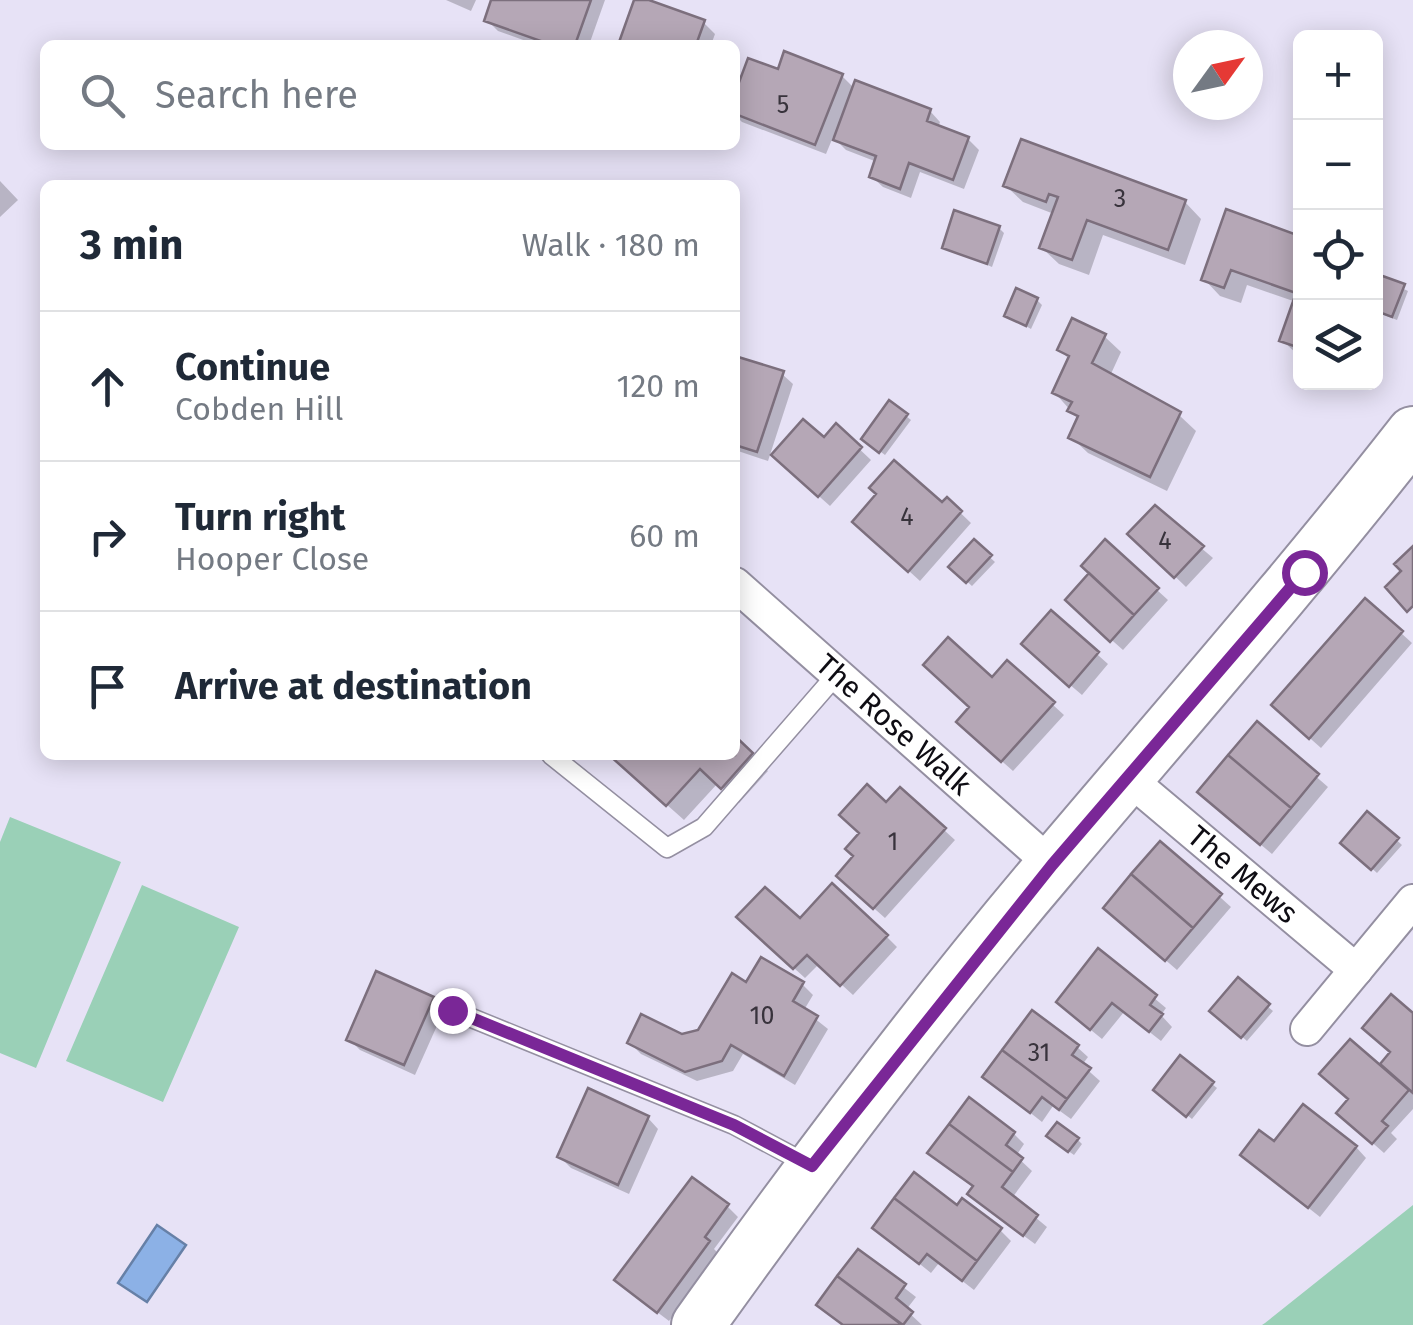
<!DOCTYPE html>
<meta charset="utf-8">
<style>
body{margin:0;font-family:"Fira Sans",sans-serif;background:#f2f2f3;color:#1f2937}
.controls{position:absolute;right:30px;top:30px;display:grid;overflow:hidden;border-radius:15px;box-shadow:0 5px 25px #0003}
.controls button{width:90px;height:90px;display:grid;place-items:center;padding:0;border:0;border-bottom:2px solid #e0e1e3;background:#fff;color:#1f2937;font:50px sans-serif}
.compass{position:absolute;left:1173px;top:30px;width:90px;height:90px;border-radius:50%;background:#fff;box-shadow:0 5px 25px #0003;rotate:57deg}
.stop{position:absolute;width:30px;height:30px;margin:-22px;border:8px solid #7a2797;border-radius:50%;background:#fff}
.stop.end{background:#7a2797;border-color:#fff;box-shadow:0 2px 10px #0008}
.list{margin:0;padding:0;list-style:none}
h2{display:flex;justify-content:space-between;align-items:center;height:130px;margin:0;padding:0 40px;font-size:42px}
h2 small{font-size:32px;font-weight:400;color:#747a83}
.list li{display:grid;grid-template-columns:65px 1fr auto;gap:30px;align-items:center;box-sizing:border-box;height:150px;padding:0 40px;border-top:2px solid #e0e1e3}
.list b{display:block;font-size:38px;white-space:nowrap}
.list p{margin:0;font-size:32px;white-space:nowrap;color:#747a83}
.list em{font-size:32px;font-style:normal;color:#747a83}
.icon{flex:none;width:55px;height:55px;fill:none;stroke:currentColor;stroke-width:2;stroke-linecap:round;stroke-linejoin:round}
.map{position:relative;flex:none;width:1413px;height:1325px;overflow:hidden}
.search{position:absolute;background:#fff;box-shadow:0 5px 25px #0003;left:40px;top:40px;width:700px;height:110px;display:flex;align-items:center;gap:25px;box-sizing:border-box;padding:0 35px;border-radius:15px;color:#747a83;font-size:38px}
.panel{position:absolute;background:#fff;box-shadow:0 5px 25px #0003;left:40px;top:180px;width:700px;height:580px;border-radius:15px}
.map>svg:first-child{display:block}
.green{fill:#9ad0b7}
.water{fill:#8cb1e6;stroke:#6680a7;stroke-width:2.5}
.shadow{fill:#0003}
.building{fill:#b5a7b6;stroke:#7c6f7d;stroke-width:2.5}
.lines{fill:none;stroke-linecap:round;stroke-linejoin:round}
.lane-casing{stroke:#948fa1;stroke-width:21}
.street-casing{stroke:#948fa1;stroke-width:36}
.primary-casing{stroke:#948fa1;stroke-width:56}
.lane{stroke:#fff;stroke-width:18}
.street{stroke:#fff;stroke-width:32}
.primary{stroke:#fff;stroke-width:52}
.route{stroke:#7a2797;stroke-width:12}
.labels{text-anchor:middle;stroke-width:9;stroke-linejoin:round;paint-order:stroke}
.number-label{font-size:25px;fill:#38333c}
.street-label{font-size:30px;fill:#0e0c13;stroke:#fff}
</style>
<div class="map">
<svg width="1413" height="1325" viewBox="0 0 1413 1325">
<rect width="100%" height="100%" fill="#e7e2f6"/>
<path class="green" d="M 10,817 L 121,862 L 36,1068 L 0,1053 L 0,842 Z
M 142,885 L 239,927 L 163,1102 L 66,1061 Z
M 1413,1205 L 1413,1325 L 1262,1325 L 1265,1323 Z"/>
<path class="water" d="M 157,1225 L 186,1245 L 147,1302 L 118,1283 Z"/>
<path class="shadow" d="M 446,0 L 476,0 L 471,11 Z
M 494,0 L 605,0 L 589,45 L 537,45 L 498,31 L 487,20 Z
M 636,0 L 704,23 L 715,34 L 711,45 L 620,45 Z
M 779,72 L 842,76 L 854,88 L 930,111 L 940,122 L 938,128 L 968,139 L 979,150 L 964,189 L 920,172 L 911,198 L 883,187 L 872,177 L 877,162 L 846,150 L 833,137 L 826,154 L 742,122 L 735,115 L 735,100 Z
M 0,181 L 18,200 L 0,217 Z
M 1006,186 L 1185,202 L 1201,219 L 1185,265 L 1103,235 L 1089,275 L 1059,264 L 1042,248 L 1054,214 L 1023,202 Z
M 1228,213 L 1300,239 L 1300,357 L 1282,340 L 1296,302 L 1247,285 L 1241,303 L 1220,296 L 1204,279 Z
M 999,228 L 1004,233 L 992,267 L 945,247 Z
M 1379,277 L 1408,291 L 1397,320 L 1376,312 Z
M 1037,300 L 1042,305 L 1031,329 L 1007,315 Z
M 1104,336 L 1121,352 L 1110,376 L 1179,415 L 1196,431 L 1167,491 L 1088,453 L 1071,437 L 1079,420 L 1055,393 L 1070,360 L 1060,350 Z
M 735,358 L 782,374 L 793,384 L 768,461 L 735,450 Z
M 906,416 L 911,420 L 885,455 L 869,443 Z
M 836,427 L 871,460 L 830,506 L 785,466 L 824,441 Z
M 947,500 L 971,523 L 920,581 L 866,532 Z
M 1155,509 L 1213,558 L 1186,587 L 1131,534 Z
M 974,543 L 995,562 L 972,586 L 951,567 Z
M 1157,590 L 1168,600 L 1123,650 L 1079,611 Z
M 1051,613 L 1108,664 L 1082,695 L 1035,655 Z
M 1401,633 L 1412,643 L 1321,748 L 1285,716 Z
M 1007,663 L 1064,715 L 1013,771 L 970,733 L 992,680 Z
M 1257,725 L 1328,787 L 1272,854 L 1211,803 Z
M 735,740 L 768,771 L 739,803 L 718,783 L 684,820 L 611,755 L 735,755 Z
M 887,805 L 944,830 L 955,840 L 885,918 L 850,887 L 856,857 Z
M 1368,814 L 1402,845 L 1377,873 L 1343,842 Z
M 1161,844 L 1231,907 L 1177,970 L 1117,918 Z
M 800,922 L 886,936 L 897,947 L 853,995 L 819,964 L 805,978 L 750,928 Z
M 1099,952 L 1166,1008 L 1161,1015 L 1172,1027 L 1161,1041 L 1124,1012 L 1102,1039 L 1070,1013 Z
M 1238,981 L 1273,1011 L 1247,1041 L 1213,1011 Z
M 802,984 L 813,995 L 804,1010 L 828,1029 L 795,1085 L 743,1054 L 733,1071 L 697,1081 L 641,1054 L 630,1043 L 699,1033 L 747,985 Z
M 433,999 L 444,1010 L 415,1075 L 360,1050 L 349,1039 Z
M 1413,1016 L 1413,1109 L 1391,1133 L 1397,1139 L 1384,1153 L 1350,1123 L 1350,1100 L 1392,1053 Z
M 1077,1047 L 1088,1057 L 1082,1065 L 1100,1081 L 1071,1119 L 1053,1106 L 1042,1122 L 985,1077 Z
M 1212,1084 L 1217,1088 L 1192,1119 L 1161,1094 Z
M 648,1118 L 658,1129 L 629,1194 L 571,1168 L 560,1157 Z
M 1014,1134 L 1024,1144 L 1016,1156 L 1032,1171 L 1012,1198 L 1047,1227 L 1035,1244 L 981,1204 L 974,1187 L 941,1163 Z
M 1077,1139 L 1082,1144 L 1074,1155 L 1054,1141 Z
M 1274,1144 L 1356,1147 L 1366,1158 L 1320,1217 L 1254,1165 Z
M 727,1206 L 738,1217 L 714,1249 L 719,1254 L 669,1321 L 628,1290 Z
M 957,1208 L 1000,1230 L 1011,1241 L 974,1290 L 939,1263 L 931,1273 L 875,1228 Z
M 858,1252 L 916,1297 L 906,1310 L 922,1325 L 843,1325 L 819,1305 Z"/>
<path class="building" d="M 491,0 L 591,0 L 575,45 L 552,45 L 484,21 Z
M 634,0 L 649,0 L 705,20 L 696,45 L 618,45 Z
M 784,51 L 843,74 L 815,145 L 735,114 L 735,93 L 748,58 L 778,69 Z
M 855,80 L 931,109 L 927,121 L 969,137 L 953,180 L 909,163 L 900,189 L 869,177 L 876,156 L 833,140 Z
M 1021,139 L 1186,200 L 1168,250 L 1087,220 L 1072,260 L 1039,248 L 1058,197 L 1049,194 L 1046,202 L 1003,186 Z
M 1226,209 L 1300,236 L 1300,348 L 1279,341 L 1296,293 L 1231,270 L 1224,288 L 1201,280 Z
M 954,210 L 1000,226 L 987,264 L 942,248 Z
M 1377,274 L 1405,284 L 1392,317 L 1376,311 Z
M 1016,288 L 1038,298 L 1026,326 L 1004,316 Z
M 1072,318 L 1106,334 L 1092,363 L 1181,412 L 1150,477 L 1068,438 L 1078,416 L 1067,411 L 1072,402 L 1052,393 L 1069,356 L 1057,350 Z
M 735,356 L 784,371 L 757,452 L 735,445 Z
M 889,400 L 908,414 L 879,453 L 861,439 Z
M 803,419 L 824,437 L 836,423 L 862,447 L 818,497 L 771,455 Z
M 894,460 L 942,502 L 947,497 L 962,511 L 908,572 L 852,522 L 876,494 L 869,488 Z
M 1155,505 L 1204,546 L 1174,578 L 1127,534 Z
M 974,539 L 992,555 L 966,583 L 948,567 Z
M 1105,539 L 1159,588 L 1134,615 L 1081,566 Z
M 1413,546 L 1413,606 L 1407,612 L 1385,587 L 1401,571 L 1394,564 Z
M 1089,573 L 1134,615 L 1110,642 L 1065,600 Z
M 1365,598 L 1403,631 L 1309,739 L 1271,705 Z
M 1051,610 L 1099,652 L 1069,687 L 1021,644 Z
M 948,637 L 992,677 L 1007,660 L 1055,702 L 1001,762 L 956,722 L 969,707 L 923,665 Z
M 1257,721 L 1319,774 L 1291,808 L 1228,755 Z
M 735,736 L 753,753 L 721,789 L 700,769 L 666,806 L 609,755 L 735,755 Z
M 1228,755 L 1291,808 L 1260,845 L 1197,792 Z
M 867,784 L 886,802 L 900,787 L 946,828 L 873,909 L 836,876 L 853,856 L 845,849 L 859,833 L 839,815 Z
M 1367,811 L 1399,838 L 1371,870 L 1340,843 Z
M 1160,841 L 1222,894 L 1193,928 L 1131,874 Z
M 1131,874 L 1193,928 L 1165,961 L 1103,908 Z
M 832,883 L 888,935 L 840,986 L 807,955 L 793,969 L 736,917 L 765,887 L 800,918 Z
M 1098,948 L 1157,995 L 1150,1005 L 1163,1014 L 1149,1032 L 1112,1003 L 1090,1030 L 1056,1002 Z
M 761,957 L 804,982 L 793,1001 L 818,1016 L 784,1076 L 731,1045 L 722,1061 L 685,1072 L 627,1043 L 641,1014 L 682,1034 L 698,1030 L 732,973 L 746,982 Z
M 376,971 L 434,997 L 404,1065 L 346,1040 Z
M 1238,977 L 1270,1004 L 1241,1038 L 1209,1011 Z
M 1391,994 L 1413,1013 L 1413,1093 L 1380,1064 L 1390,1052 L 1362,1028 Z
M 1032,1010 L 1079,1045 L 1072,1055 L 1091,1068 L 1067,1099 L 1002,1050 Z
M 1350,1039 L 1409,1090 L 1382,1121 L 1388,1126 L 1372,1144 L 1336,1113 L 1348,1099 L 1319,1074 Z
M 1002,1050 L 1067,1099 L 1059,1110 L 1042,1097 L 1030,1113 L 982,1077 Z
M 1180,1055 L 1214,1082 L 1186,1117 L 1153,1090 Z
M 588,1088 L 649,1116 L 618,1185 L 557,1157 Z
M 969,1097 L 1015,1132 L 1006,1145 L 1023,1158 L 1013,1172 L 949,1124 Z
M 1303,1104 L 1357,1146 L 1308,1208 L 1240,1155 L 1259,1130 L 1274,1141 Z
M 1057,1122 L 1079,1138 L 1068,1152 L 1046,1136 Z
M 949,1124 L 1013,1172 L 1002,1187 L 1038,1215 L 1023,1236 L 967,1194 L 973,1186 L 927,1153 Z
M 914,1172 L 957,1205 L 962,1198 L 1002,1228 L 977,1261 L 894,1198 Z
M 692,1177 L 729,1204 L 705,1237 L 710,1241 L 657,1313 L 614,1280 Z
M 894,1198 L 977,1261 L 962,1281 L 927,1254 L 919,1264 L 872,1228 Z
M 858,1249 L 906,1284 L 896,1298 L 913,1312 L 903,1325 L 837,1276 Z
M 837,1276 L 902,1325 L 843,1325 L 816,1305 Z"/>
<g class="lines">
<g class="lane-casing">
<path id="lane" d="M 551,755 L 667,848 L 704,827 L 837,674
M 452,1010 L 734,1125 L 809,1165"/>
</g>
<g class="street-casing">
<g id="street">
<path id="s1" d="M 735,584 L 1052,865"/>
<path id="s2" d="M 1128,778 L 1356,970"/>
<path d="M 1307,1029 L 1413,901"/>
</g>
</g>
<g class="primary-casing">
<path id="primary" d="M 698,1325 C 811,1167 928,1011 1054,863 C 1175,720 1298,580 1413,433"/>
</g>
<use href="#lane" class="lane"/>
<use href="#street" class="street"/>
<use href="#primary" class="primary"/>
</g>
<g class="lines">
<path class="route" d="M 452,1010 L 734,1125 L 812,1166 L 1052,865 L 1304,572"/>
</g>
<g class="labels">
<g class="number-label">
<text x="783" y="113">5</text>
<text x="1120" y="207">3</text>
<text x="907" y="525">4</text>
<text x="1165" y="549">4</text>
<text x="893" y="850">1</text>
<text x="762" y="1024">10</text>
<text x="1039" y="1061">31</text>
</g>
<g class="street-label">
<text dy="10" stroke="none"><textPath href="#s1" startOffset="212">The Rose Walk</textPath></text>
<text dy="10" stroke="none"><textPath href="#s2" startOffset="150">The Mews</textPath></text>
</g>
</g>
</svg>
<div class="controls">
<button>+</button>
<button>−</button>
<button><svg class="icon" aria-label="locate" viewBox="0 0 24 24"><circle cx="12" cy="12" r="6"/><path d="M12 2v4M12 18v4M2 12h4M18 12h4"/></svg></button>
<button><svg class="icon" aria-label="layers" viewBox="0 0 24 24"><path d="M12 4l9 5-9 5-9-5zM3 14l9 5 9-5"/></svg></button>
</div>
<svg class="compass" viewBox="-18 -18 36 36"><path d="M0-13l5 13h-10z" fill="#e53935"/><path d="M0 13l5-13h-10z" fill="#747a83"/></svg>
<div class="stop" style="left:1304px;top:572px"></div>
<div class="stop end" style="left:452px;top:1010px"></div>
<div class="search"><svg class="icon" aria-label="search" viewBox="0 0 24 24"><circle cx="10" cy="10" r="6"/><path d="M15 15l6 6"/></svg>Search here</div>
<section class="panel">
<h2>3 min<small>Walk · 180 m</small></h2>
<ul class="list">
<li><svg class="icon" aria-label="ahead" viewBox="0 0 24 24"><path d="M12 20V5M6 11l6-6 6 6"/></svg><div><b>Continue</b><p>Cobden Hill</p></div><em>120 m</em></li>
<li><svg class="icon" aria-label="right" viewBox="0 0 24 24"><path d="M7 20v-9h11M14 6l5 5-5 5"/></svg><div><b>Turn right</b><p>Hooper Close</p></div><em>60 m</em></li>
<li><svg class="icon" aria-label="arrive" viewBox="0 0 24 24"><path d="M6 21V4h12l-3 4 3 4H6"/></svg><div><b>Arrive at destination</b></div></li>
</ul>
</section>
</div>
